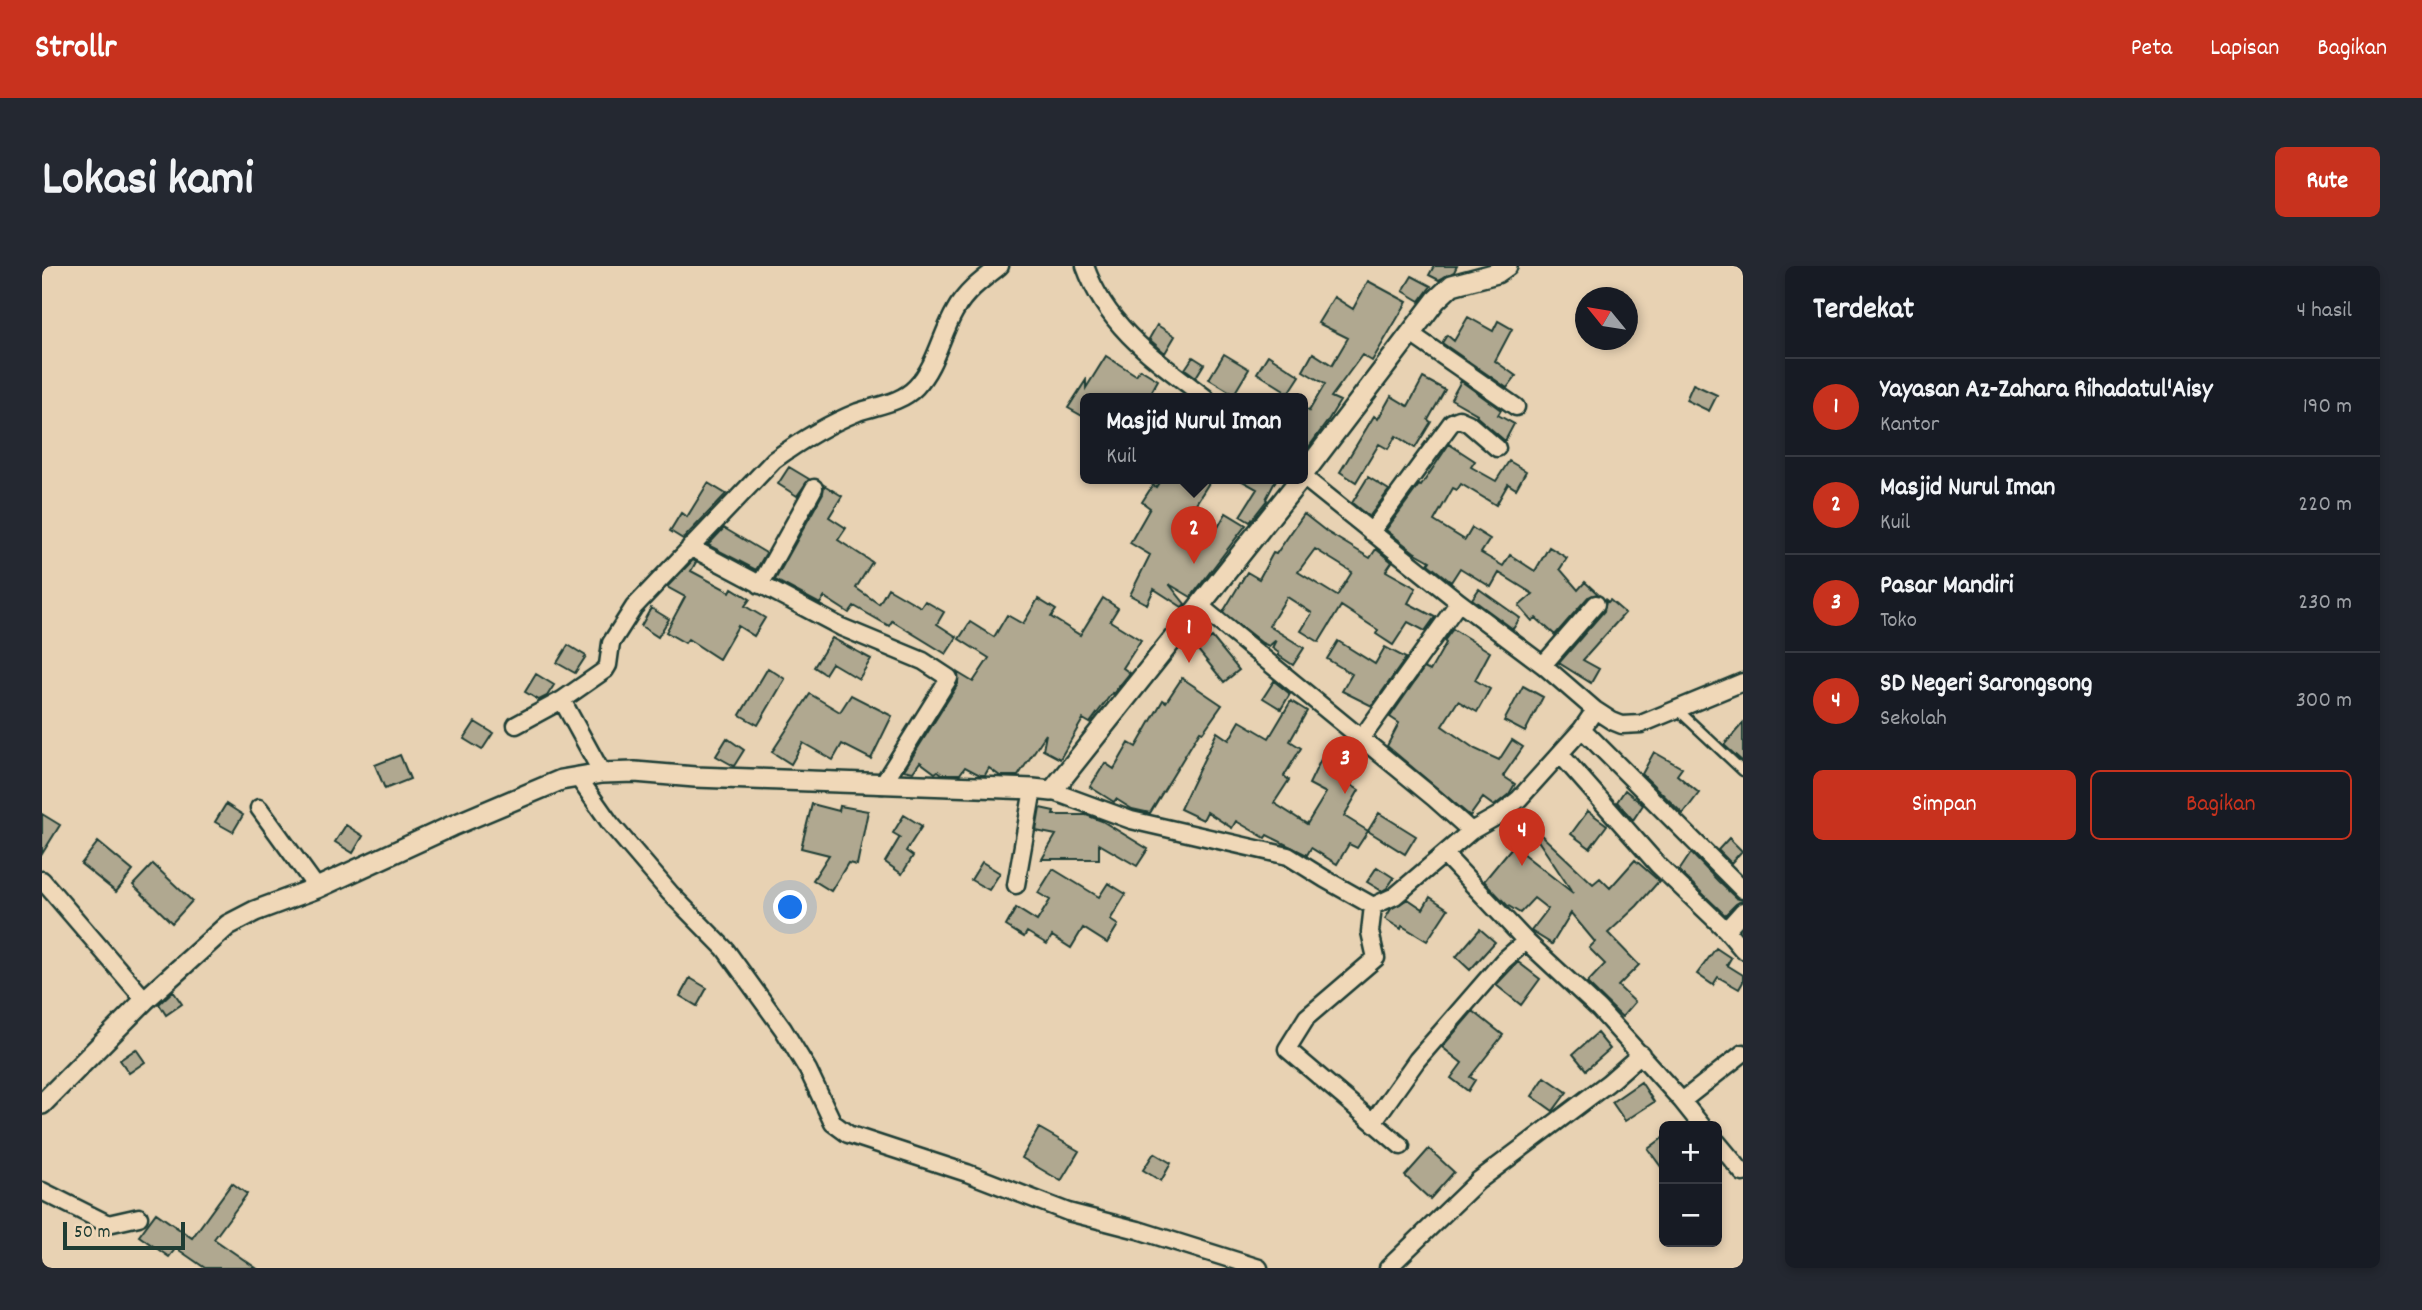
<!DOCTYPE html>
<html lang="id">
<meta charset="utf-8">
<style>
body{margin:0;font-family:Dekko,sans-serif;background:#242831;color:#f1f3f6}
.controls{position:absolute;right:21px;bottom:21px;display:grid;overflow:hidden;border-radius:10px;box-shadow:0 4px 10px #0003}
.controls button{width:63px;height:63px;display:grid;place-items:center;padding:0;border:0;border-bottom:2px solid #363941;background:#171b24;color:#f1f3f6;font:35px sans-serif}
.compass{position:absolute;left:1533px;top:21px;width:63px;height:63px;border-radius:50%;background:#171b24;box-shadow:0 4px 10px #0003;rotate:300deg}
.scale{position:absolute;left:21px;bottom:18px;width:122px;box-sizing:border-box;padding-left:7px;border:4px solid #1f3d34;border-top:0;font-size:19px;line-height:24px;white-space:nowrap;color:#1f3d34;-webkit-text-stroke:5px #f0d8b8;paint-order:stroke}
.you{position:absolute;left:749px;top:642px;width:24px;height:24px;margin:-18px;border:5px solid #fff;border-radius:50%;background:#1a73e8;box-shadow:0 0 0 10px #1a73e833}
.badge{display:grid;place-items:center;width:46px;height:46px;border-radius:50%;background:#c8321e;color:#fff;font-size:23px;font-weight:700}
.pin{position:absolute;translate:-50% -58px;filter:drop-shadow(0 2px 4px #0008)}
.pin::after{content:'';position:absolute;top:37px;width:24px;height:21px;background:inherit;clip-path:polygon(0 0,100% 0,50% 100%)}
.popup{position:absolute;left:1038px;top:127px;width:228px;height:91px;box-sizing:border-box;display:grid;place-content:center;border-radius:10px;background:#171b24;filter:drop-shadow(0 2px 5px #0005);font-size:23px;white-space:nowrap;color:#9ea1a6}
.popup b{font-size:26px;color:#f1f3f6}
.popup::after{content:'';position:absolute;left:50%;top:100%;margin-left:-14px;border:14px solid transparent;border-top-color:#171b24}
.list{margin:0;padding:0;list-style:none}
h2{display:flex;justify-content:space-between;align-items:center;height:91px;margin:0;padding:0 28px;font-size:30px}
h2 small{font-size:23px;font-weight:400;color:#9ea1a6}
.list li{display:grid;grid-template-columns:46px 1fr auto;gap:21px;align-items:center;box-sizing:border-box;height:98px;padding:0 28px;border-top:2px solid #363941}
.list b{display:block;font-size:26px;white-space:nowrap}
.list p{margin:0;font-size:23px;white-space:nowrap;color:#9ea1a6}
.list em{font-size:23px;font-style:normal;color:#9ea1a6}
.actions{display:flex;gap:14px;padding:21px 28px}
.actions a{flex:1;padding:16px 0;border:2px solid #c8321e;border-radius:10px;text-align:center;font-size:24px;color:#c8321e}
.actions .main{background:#c8321e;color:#fff}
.map{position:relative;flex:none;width:1701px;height:1002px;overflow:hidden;border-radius:10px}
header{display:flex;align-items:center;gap:42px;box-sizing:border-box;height:98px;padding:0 35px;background:#c8321e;color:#fff}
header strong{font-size:33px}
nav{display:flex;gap:38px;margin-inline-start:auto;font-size:24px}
.intro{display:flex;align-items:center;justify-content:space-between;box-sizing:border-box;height:168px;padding:0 42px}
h1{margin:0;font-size:49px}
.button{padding:18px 32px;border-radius:10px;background:#c8321e;color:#fff;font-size:24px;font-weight:700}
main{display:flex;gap:42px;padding:0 42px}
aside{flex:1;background:#171b24;border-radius:10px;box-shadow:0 4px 10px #0003}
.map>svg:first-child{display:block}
.building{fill:#b0a890;stroke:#1f3d34;stroke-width:2;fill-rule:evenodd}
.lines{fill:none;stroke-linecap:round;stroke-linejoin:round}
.service-casing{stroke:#1f3d34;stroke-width:13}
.minor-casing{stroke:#1f3d34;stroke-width:21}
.tertiary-casing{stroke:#1f3d34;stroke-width:24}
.service{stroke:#f0d8b8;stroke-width:8}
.minor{stroke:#f0d8b8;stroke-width:16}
.tertiary{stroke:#f0d8b8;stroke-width:19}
</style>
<header>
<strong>Strollr</strong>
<nav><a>Peta</a><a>Lapisan</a><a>Bagikan</a></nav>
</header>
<div class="intro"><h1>Lokasi kami</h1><a class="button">Rute</a></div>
<main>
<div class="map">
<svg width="1701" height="1002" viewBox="0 0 1701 1002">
<rect width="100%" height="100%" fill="#e8d2b3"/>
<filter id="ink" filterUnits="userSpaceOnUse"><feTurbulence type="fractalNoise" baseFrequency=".0143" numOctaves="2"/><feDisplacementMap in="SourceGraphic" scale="14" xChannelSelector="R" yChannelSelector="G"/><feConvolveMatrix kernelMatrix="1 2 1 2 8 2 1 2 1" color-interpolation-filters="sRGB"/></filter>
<g filter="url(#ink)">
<path class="building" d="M 1392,0 L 1415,0 L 1412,6 L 1397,14 L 1387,9 Z
M 1370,10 L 1389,20 L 1378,35 L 1361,25 Z
M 1326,15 L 1365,36 L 1330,95 L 1320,89 L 1289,131 L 1298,135 L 1285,156 L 1261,189 L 1261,141 L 1267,145 L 1283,118 L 1261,105 L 1271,87 L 1290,99 L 1306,72 L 1276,57 L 1292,31 L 1311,43 Z
M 1426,51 L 1451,65 L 1456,55 L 1470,63 L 1453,95 L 1474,110 L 1465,122 L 1400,77 L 1405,69 L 1412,75 Z
M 1115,59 L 1133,70 L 1123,87 L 1107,73 Z
M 1182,88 L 1207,103 L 1192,128 L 1167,113 Z
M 1226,89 L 1258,110 L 1247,127 L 1215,107 Z
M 1064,90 L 1094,109 L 1098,103 L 1116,114 L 1106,132 L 1044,132 L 1044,152 L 1026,142 L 1044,114 L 1044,122 Z
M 1151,91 L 1162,98 L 1154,111 L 1143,103 Z
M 1381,112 L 1403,124 L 1386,154 L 1389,156 L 1373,182 L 1354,170 L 1346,183 L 1337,178 L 1314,216 L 1298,206 L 1332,150 L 1336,153 L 1349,130 L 1366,140 Z
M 1419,115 L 1459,144 L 1456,149 L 1472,158 L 1463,175 L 1434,150 L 1435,148 L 1409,133 Z
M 1651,118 L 1675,129 L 1667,145 L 1644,134 Z
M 1407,178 L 1433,195 L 1429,201 L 1454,215 L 1467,195 L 1484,205 L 1474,223 L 1466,218 L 1454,239 L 1419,218 L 1415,224 L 1411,222 L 1392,255 L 1423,274 L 1430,262 L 1448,273 L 1439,287 L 1461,300 L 1468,289 L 1493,305 L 1507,281 L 1525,292 L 1518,303 L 1536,324 L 1543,316 L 1556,328 L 1546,331 L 1513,369 L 1494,352 L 1490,355 L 1477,340 L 1491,328 L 1457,307 L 1449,321 L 1418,302 L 1409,316 L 1386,298 L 1388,295 L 1372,286 L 1344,264 L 1377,219 L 1379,220 Z
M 747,201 L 767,213 L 755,230 L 736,218 Z
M 1326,211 L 1347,224 L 1327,251 L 1310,237 Z
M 1120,212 L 1170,212 L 1148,247 L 1175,263 L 1184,247 L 1204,259 L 1149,331 L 1127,318 L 1143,338 L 1140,341 L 1112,323 L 1105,338 L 1088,329 L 1108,289 L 1088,277 L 1108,242 L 1100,236 L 1111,219 L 1114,221 Z
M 1195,212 L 1235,212 L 1224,233 L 1225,234 L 1208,256 L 1198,250 L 1215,223 Z
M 666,217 L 684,228 L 641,273 L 628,265 L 639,247 L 645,251 Z
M 782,219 L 800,230 L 787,251 L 804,262 L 796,274 L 830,296 L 814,322 L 837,338 L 846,322 L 879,341 L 883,335 L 902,346 L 895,358 L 915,371 L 904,388 L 850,355 L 847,360 L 812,340 L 807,347 L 782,331 L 778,338 L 733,314 L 781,227 Z
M 1262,248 L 1285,266 L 1328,292 L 1334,283 L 1350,296 L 1344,305 L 1374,322 L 1366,337 L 1393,351 L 1383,365 L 1366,356 L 1351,379 L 1334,368 L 1336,364 L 1299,340 L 1277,376 L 1259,365 L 1270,347 L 1245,331 L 1227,360 L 1262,382 L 1251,399 L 1236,389 L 1237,387 L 1230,382 L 1234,374 L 1227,380 L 1220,377 L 1181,346 L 1205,306 L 1217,313 L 1231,287 L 1234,288 ZM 1273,283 L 1310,306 L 1295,330 L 1256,306 Z
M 682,262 L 724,287 L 714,304 L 666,279 Z
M 651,294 L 654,296 L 649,305 L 688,326 L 690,322 L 708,333 L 703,340 L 723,352 L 712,370 L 696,360 L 677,393 L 646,373 L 643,377 L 624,366 L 643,331 L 625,321 Z
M 1437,323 L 1478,352 L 1471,363 L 1430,333 Z
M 1061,332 L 1076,342 L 1068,355 L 1099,374 L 1081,402 L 1088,407 L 1071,428 L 1070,427 L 1048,457 L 1041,453 L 1018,493 L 1001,484 L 1004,468 L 976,510 L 958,510 L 947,502 L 943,509 L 938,509 L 923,501 L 918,508 L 900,508 L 896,505 L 893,507 L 878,496 L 871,506 L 862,504 L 916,418 L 916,407 L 931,416 L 947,392 L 917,373 L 928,356 L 952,371 L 965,349 L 981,358 L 996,333 L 1014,344 L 1009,351 L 1038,369 Z
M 1564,334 L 1566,336 L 1568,334 L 1583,347 L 1541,394 L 1557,403 L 1549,417 L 1517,397 L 1562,345 Z
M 609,342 L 627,353 L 616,371 L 599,360 Z
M 1411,363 L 1448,386 L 1433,414 L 1448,423 L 1435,446 L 1416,435 L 1400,460 L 1433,483 L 1457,494 L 1470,474 L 1481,481 L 1461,510 L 1473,518 L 1467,528 L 1452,540 L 1441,532 L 1428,550 L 1345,480 L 1357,457 L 1348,451 L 1382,402 L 1388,405 L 1404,377 L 1402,375 Z
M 1170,371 L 1197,404 L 1182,416 L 1155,383 Z
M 790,372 L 829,393 L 817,413 L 790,397 L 783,408 L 772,401 Z
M 1296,375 L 1333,398 L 1343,381 L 1364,392 L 1330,440 L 1300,425 L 1310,408 L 1285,393 Z
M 526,379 L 544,390 L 533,407 L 515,397 Z
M 726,402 L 743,413 L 716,459 L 698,449 Z
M 494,408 L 512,419 L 505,430 L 497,434 L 483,426 Z
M 1140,412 L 1180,439 L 1161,466 L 1158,465 L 1108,547 L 1090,543 L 1074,533 L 1072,536 L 1048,521 L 1063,497 L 1072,503 L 1087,477 L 1094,481 L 1121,434 L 1124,436 Z
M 1232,415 L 1248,428 L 1239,443 L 1221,432 Z
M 1481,420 L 1501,431 L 1483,466 L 1462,455 Z
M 768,428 L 798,446 L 809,429 L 850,450 L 829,493 L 800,478 L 791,494 L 761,477 L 749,498 L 730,486 Z
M 1249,435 L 1265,445 L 1248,475 L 1259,482 L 1242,510 L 1247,514 L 1232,537 L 1265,558 L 1284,527 L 1267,518 L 1281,489 L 1298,497 L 1293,509 L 1317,524 L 1302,550 L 1326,565 L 1315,582 L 1307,578 L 1295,598 L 1269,582 L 1265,589 L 1225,569 L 1223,572 L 1194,555 L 1190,562 L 1165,546 L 1161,554 L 1138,543 L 1175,466 L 1187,474 L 1198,455 L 1227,472 Z
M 433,456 L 451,467 L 440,484 L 422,473 Z
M 1701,457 L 1701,496 L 1682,479 Z
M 685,472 L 702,484 L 692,500 L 674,490 Z
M 1612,486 L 1640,502 L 1635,509 L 1657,527 L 1641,548 L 1600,508 Z
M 358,489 L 368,513 L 343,523 L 333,499 Z
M 1583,524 L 1601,539 L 1591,554 L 1575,536 Z
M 184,538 L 201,549 L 191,566 L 173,556 Z
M 770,538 L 797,545 L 798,540 L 826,545 L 815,599 L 806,597 L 789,625 L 771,614 L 787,589 L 759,582 Z
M 998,542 L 1012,545 L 1011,549 L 1044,549 L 1060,555 L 1106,583 L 1095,600 L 1057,578 L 1057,593 L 1000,593 L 1014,569 L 994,565 Z
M 1546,545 L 1565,559 L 1548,582 L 1529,568 Z
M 1337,547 L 1374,570 L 1363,588 L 1326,565 Z
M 0,548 L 18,559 L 0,588 Z
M 862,549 L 880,560 L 864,585 L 871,590 L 860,608 L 843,596 L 858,571 L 851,567 Z
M 304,559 L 321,570 L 311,587 L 293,576 Z
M 1497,567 L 1551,618 L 1558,612 L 1568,622 L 1593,594 L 1617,615 L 1595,640 L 1566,667 L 1597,699 L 1576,720 L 1593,736 L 1580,751 L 1545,717 L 1563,698 L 1547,682 L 1553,676 L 1529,647 L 1510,678 L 1489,665 L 1506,643 L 1492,632 L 1478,647 L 1465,639 L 1442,615 L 1471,580 L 1531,627 L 1493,570 Z
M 1687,572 L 1700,585 L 1689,597 L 1676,584 Z
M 56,576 L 91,605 L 74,626 L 39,598 Z
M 1649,587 L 1676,615 L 1694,632 L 1701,634 L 1694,638 L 1683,649 L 1637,605 Z
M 940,596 L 958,607 L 947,624 L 929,614 Z
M 111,598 L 150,635 L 130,657 L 91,619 Z
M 1335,601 L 1352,612 L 1345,622 L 1340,625 L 1325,616 Z
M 1011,603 L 1057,631 L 1066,617 L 1084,628 L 1068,654 L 1076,659 L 1065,677 L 1041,662 L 1029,682 L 1010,670 L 1005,678 L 985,666 L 982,671 L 964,660 L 974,642 L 995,655 L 1008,634 L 996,627 Z
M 1388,631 L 1406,643 L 1385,675 L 1360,660 L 1359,663 L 1343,653 L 1349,643 L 1366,633 L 1381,643 Z
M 1438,663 L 1453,676 L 1428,704 L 1414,691 Z
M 1674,682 L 1689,692 L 1685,699 L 1701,709 L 1701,716 L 1697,723 L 1676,711 L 1671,719 L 1655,708 Z
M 1476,696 L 1498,713 L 1479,739 L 1454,719 Z
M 648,712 L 665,722 L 655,740 L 638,730 Z
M 131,725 L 140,738 L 124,749 L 117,738 Z
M 1431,745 L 1461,769 L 1428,811 L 1433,814 L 1426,825 L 1409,812 L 1420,797 L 1400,781 Z
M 1555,767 L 1568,783 L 1544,804 L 1531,788 Z
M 94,783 L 103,796 L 87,807 L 78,794 Z
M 1503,811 L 1525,826 L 1511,845 L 1490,830 Z
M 1599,816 L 1612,836 L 1583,855 L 1570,836 Z
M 997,862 L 1037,885 L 1019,915 L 980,892 Z
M 1622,871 L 1622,905 L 1606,883 Z
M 1387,883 L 1412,906 L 1388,933 L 1363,910 Z
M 1112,887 L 1129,897 L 1119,915 L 1101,904 Z
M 190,917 L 205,928 L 172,973 L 214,1002 L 163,1002 L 134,982 L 127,991 L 97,970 L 114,947 L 150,972 Z"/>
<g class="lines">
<g class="service-casing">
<path id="service" d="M 1636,444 L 1701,505"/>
</g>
<g class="minor-casing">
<path id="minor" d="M 1043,0 C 1065,62 1114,94 1164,132
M 1369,68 L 1474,141
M 1260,210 L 1417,336 L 1501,399 L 1553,444 L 1570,455 L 1580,459 L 1599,458 L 1701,416
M 1329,266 L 1410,156 L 1417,153 L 1426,157 L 1455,182
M 648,281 L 799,361 L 881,395 L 907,412 L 840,519
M 718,319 L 772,222
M 1158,340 L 1392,532 L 1429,565
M 1501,399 L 1554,338
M 520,434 L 560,507
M 474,459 L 520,434 L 563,404 L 566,399 L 569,377 L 592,341 L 732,194 C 758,175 786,158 816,146 C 836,139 859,137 874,121 C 894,100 899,69 913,45 C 923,26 941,13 958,0
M 1540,463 L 1701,624
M 1319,473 L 1417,336
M 1518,488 L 1616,599 L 1684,664
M 535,510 L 568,557 L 628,627 L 683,683 L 741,763 L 766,804 L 791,857 L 806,868 L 925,907 L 1026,946 L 1096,964 L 1217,1002
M 1010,525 L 1089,554 L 1246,590 L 1283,613 L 1331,640 L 1353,630 L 1429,565 L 1457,549 L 1477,533 L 1540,463 L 1553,444
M 217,542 L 275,622
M 1403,589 L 1484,675 L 1557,743 L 1640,835
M 0,614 L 103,734
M 974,619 L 991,523
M 1331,640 L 1328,666 L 1334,692 L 1265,751 L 1245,783 L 1359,880
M 1701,645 L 1684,664 L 1701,684
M 1331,856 L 1375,794 L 1461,695 L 1484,675
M 1660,860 L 1640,835 L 1701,787
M 1675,876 L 1701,907
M 0,925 L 66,958 L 97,951
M 1346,1002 L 1436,915 L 1566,817 L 1599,788"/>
</g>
<g class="tertiary-casing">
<path id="tertiary" d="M 1260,210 L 1394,34 L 1410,19 L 1455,7 L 1465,0
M 0,838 L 103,734 L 186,659 L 213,645 L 275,622 L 410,560 L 519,514 L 560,507 L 593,506 L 653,511 L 991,523 L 1010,525 L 1259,212"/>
</g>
<use href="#service" class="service"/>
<use href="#minor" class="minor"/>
<use href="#tertiary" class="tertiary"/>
</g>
</g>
</svg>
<div class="controls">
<button>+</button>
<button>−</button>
</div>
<svg class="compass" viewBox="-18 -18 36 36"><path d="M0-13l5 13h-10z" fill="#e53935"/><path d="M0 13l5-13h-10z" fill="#9ea1a6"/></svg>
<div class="scale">50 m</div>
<div class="you"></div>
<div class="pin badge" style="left:1147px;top:397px">1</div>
<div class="pin badge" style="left:1152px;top:298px">2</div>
<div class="popup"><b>Masjid Nurul Iman</b>Kuil</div>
<div class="pin badge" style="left:1303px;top:528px">3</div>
<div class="pin badge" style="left:1480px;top:600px">4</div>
</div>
<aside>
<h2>Terdekat<small>4 hasil</small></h2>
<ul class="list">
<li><span class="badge">1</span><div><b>Yayasan Az-Zahara Rihadatul'Aisy</b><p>Kantor</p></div><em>190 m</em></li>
<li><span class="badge">2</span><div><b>Masjid Nurul Iman</b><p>Kuil</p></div><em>220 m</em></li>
<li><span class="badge">3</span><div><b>Pasar Mandiri</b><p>Toko</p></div><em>230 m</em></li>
<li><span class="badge">4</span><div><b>SD Negeri Sarongsong</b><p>Sekolah</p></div><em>300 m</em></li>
</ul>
<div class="actions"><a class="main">Simpan</a><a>Bagikan</a></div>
</aside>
</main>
